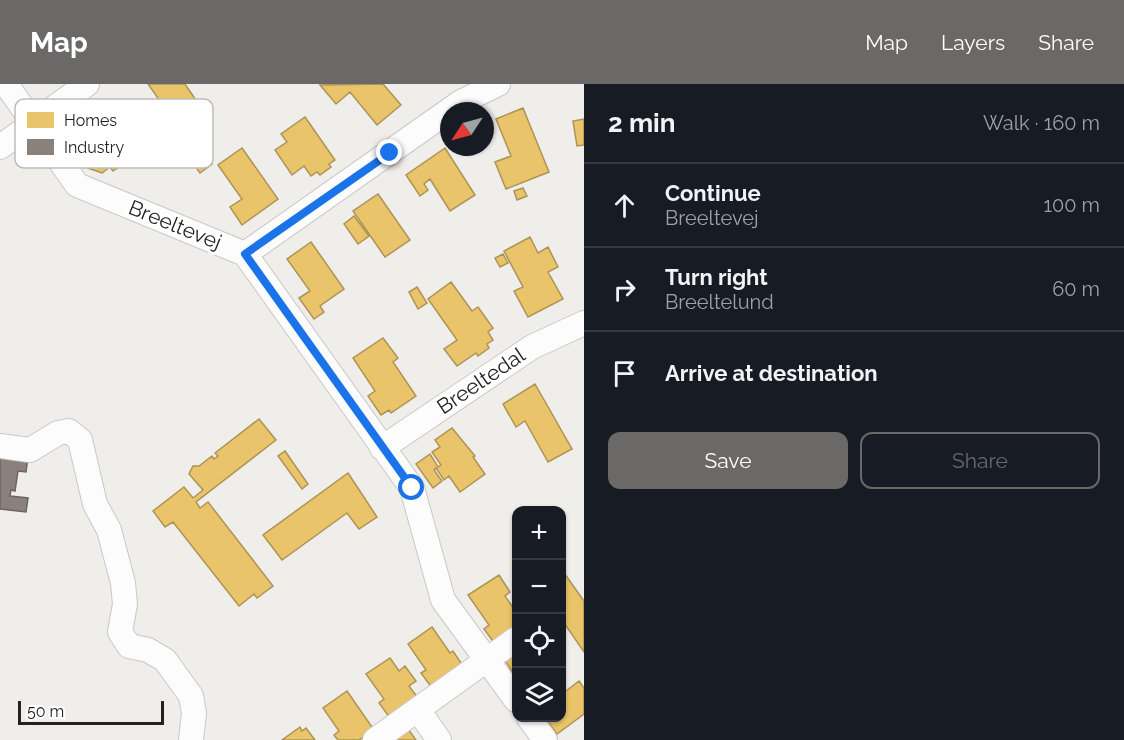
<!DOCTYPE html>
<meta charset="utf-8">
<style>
body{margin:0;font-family:Raleway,sans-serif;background:#242831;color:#f1f3f6}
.controls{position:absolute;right:18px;bottom:18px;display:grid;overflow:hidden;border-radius:12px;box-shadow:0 2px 4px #0004}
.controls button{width:54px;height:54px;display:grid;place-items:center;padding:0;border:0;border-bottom:2px solid #363941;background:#171b24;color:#f1f3f6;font:30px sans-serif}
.compass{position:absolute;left:440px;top:18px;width:54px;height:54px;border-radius:50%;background:#171b24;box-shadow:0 2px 4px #0004;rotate:234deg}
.scale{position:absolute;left:18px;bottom:15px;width:146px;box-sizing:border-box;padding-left:6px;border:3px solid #222;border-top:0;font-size:16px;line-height:21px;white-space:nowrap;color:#222;-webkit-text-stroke:4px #fff;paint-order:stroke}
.stop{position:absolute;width:18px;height:18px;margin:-14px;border:4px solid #1a73e8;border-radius:50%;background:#fff}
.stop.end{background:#1a73e8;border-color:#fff;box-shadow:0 2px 6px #0008}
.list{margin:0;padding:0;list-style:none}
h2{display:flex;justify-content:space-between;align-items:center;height:78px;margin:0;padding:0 24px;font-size:26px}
h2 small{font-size:20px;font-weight:400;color:#9ea1a6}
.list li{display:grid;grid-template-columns:39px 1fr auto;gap:18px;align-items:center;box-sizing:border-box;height:84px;padding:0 24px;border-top:2px solid #363941}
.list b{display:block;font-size:22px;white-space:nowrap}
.list p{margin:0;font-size:20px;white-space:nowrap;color:#9ea1a6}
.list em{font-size:20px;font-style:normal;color:#9ea1a6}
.actions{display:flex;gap:12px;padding:18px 24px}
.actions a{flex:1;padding:14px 0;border:2px solid #6a6968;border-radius:12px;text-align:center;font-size:21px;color:#6a6968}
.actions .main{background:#6a6968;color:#fff}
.icon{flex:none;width:33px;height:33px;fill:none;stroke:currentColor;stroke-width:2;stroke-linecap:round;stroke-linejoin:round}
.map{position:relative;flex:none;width:584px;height:656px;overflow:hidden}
header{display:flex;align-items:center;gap:36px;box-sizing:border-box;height:84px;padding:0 30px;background:#6a6968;color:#fff}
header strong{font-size:28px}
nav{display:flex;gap:33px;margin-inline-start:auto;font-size:21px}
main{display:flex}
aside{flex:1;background:#171b24}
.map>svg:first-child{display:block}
.homes{fill:#e9c46a;stroke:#ad9354;stroke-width:1.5}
.industry{fill:#8a817c;stroke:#6b6461;stroke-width:1.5}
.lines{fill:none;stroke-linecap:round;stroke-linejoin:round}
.minor-casing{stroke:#c9c8c7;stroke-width:26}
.minor{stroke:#fdfcfc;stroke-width:24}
.route{stroke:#1a73e8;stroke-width:8}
.labels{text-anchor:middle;stroke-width:6;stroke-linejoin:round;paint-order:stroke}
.street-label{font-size:21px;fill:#222;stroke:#fff}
.key{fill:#fff;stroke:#bdbdbd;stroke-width:1.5}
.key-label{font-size:16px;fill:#222}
</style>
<header>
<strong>Map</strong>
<nav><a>Map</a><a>Layers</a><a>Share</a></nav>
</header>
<main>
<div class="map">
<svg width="584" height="656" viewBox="0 0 584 656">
<rect width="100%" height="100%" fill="#f0eeeb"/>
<path class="homes" d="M 148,0 L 185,0 L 200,22 L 173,41 L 175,45 L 167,51 L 153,33 L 165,24 Z
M 383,0 L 401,21 L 377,41 L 350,8 L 336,20 L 320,1 Z
M 103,23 L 137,71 L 113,87 L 110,83 L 102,89 L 88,84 L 77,69 L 93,58 L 79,40 Z
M 523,24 L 549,88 L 506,105 L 495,78 L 511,72 L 496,35 Z
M 305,33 L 335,76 L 329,80 L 331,83 L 320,91 L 317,88 L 311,92 L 304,82 L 292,91 L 275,66 L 287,58 L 281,50 Z
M 584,35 L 584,61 L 577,62 L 573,37 Z
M 242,64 L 278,115 L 242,141 L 230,123 L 242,115 L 218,81 Z
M 445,64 L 475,111 L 450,127 L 430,95 L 424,100 L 428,106 L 420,112 L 406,91 Z
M 203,68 L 212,80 L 200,89 L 191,76 Z
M 523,104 L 527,112 L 517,116 L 514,107 Z
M 378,110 L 410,156 L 385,173 L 353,127 Z
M 354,132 L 369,152 L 358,160 L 344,140 Z
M 530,153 L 538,169 L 548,163 L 558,183 L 548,188 L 563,215 L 528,233 L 514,207 L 523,203 L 504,167 Z
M 311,158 L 344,205 L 320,222 L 324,228 L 314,235 L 299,214 L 310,207 L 287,175 Z
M 503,170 L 508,179 L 500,183 L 495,174 Z
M 451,198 L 472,227 L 478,223 L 493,244 L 488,248 L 493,256 L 487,260 L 489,264 L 478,272 L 476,269 L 457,282 L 444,265 L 457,256 L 428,215 Z
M 417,203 L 427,219 L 418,225 L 409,208 Z
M 383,254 L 398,274 L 393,278 L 416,312 L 391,329 L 389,326 L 381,331 L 368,312 L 375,307 L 353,274 Z
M 535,300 L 572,365 L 548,378 L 525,337 L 516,343 L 503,320 Z
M 259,335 L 276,356 L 196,418 L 200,424 L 208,418 L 273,502 L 257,514 L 254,510 L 239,522 L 173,438 L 165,443 L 153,427 L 184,403 L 193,414 L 203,406 L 189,390 L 193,382 L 199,382 L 212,372 L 214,375 L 218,372 L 215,369 Z
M 452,344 L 475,372 L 473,373 L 485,390 L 460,408 L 449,392 L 444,396 L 436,384 L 434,386 L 442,397 L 433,404 L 416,380 L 430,370 L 438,383 L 441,381 L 432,368 L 440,363 L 435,356 Z
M 285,367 L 308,400 L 302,405 L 278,372 Z
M 348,389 L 377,433 L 359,445 L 347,429 L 282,476 L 263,451 Z
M 562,486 L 584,517 L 584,568 L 562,536 Z
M 499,491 L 510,508 L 505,512 L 516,528 L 516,545 L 495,560 L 484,545 L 489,541 L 468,511 Z
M 432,543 L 450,569 L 453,567 L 463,582 L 432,604 L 421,589 L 426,586 L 408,560 Z
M 516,568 L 516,594 L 505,576 Z
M 390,574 L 399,587 L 405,582 L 416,597 L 409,602 L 418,614 L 390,634 L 379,619 L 384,615 L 366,590 Z
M 579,597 L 584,604 L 584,630 L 557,650 L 545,634 L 562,634 L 562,610 Z
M 347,607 L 374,646 L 359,656 L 338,656 L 334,651 L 339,647 L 323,624 Z
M 300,643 L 302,647 L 306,644 L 315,656 L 282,656 Z
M 408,645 L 416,656 L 393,656 Z"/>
<path class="industry" d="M 0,369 L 28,373 L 26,388 L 18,387 L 15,407 L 11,406 L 10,412 L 28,414 L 26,428 L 0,425 Z"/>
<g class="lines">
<g class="minor-casing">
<path id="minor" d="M 6,0 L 77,101 L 245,170 L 412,404 L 443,516 L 516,616
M 0,63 L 87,0
M 245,170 L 461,18 L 498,0
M 0,362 L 30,366 L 58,349 L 69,347 L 80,356 L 95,420 L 109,446 L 123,499 L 125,520 L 120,548 L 129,562 L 148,566 L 165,576 L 191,612 L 194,629 L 191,656
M 382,364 L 532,263 L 584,239
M 418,626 L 439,656
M 529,634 L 545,656
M 375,656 L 516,555"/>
</g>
<use href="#minor" class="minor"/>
</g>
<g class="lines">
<path class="route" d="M 390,69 L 245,170 L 412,404"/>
</g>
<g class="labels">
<g class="street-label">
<text transform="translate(175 141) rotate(22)" y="7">Breeltevej</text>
<text transform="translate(481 297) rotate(-34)" y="7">Breeltedal</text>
</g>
</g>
<rect x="15" y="15" width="198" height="69" rx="9" class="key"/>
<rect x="27" y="28" width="27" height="16" fill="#e9c46a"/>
<rect x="27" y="55" width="27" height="16" fill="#8a817c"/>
<g class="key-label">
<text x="64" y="42">Homes</text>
<text x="64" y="69">Industry</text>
</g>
</svg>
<div class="controls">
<button>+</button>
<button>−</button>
<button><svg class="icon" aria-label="locate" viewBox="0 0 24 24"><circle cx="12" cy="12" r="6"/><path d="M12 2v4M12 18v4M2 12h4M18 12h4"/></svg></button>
<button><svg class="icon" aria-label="layers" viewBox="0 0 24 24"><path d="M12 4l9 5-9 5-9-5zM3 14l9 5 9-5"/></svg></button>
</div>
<svg class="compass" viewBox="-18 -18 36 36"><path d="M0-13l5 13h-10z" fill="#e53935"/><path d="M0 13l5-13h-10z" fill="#9ea1a6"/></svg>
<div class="scale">50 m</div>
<div class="stop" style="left:412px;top:404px"></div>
<div class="stop end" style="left:390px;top:69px"></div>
</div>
<aside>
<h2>2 min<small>Walk · 160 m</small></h2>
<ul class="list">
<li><svg class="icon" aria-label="ahead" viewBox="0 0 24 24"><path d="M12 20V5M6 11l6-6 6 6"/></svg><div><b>Continue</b><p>Breeltevej</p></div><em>100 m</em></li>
<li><svg class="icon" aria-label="right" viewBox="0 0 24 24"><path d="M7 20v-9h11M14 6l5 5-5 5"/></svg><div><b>Turn right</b><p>Breeltelund</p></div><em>60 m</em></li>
<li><svg class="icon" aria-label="arrive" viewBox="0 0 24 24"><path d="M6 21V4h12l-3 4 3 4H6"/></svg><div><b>Arrive at destination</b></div></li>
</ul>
<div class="actions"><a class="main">Save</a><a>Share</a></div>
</aside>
</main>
